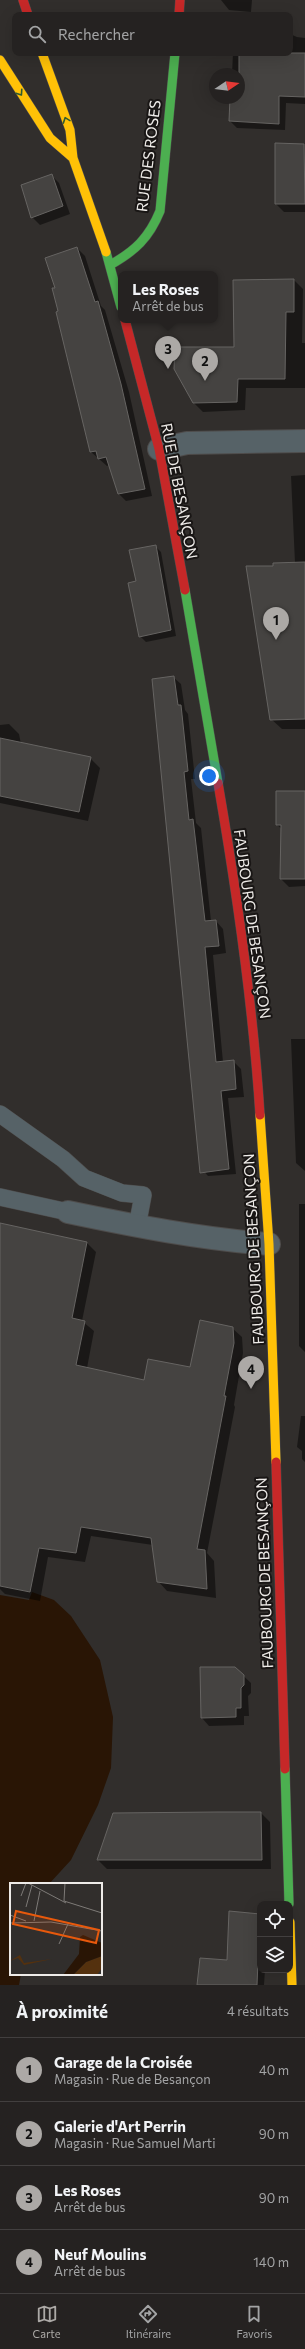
<!DOCTYPE html>
<html lang="fr">
<meta charset="utf-8">
<style>
body{margin:0;font-family:Commissioner,sans-serif;background:#312f2e;color:#f1f3f6}
.controls{position:absolute;right:12px;bottom:12px;display:grid;overflow:hidden;border-radius:8px;box-shadow:0 4px 16px #0002}
.controls button{width:36px;height:36px;display:grid;place-items:center;padding:0;border:0;border-bottom:1px solid #423f3f;background:#252221;color:#f1f3f6;font:20px sans-serif}
.compass{position:absolute;left:209px;top:68px;width:36px;height:36px;border-radius:50%;background:#252221;box-shadow:0 4px 16px #0002;rotate:77deg}
.you{position:absolute;left:209px;top:776px;width:14px;height:14px;margin:-10px;border:3px solid #fff;border-radius:50%;background:#1a73e8;box-shadow:0 0 0 6px #1a73e833}
.badge{display:grid;place-items:center;width:26px;height:26px;border-radius:50%;background:#aca9a6;color:#111;font-size:13px;font-weight:700}
.pin{position:absolute;translate:-50% -33px;filter:drop-shadow(0 1px 2px #0008)}
.pin::after{content:'';position:absolute;top:21px;width:14px;height:12px;background:inherit;clip-path:polygon(0 0,100% 0,50% 100%)}
.popup{position:absolute;left:118px;top:271px;width:100px;height:52px;box-sizing:border-box;display:grid;place-content:center;border-radius:8px;background:#252221;filter:drop-shadow(0 1px 3px #0005);font-size:13px;white-space:nowrap;color:#a3a4a5}
.popup b{font-size:15px;color:#f1f3f6}
.popup::after{content:'';position:absolute;left:50%;top:100%;margin-left:-8px;border:8px solid transparent;border-top-color:#252221}
.list{margin:0;padding:0;list-style:none}
h2{display:flex;justify-content:space-between;align-items:center;height:52px;margin:0;padding:0 16px;font-size:17px}
h2 small{font-size:13px;font-weight:400;color:#a3a4a5}
.list li{display:grid;grid-template-columns:26px 1fr auto;gap:12px;align-items:center;box-sizing:border-box;height:64px;padding:0 16px;border-top:1px solid #423f3f}
.list b{display:block;font-size:15px;white-space:nowrap}
.list p{margin:0;font-size:13px;white-space:nowrap;color:#a3a4a5}
.list em{font-size:13px;font-style:normal;color:#a3a4a5}
.icon{flex:none;width:22px;height:22px;fill:none;stroke:currentColor;stroke-width:2;stroke-linecap:round;stroke-linejoin:round}
.map{position:relative;flex:none;width:305px;height:1985px;overflow:hidden}
.search{position:absolute;background:#252221;box-shadow:0 4px 16px #0002;left:12px;right:12px;top:12px;height:44px;display:flex;align-items:center;gap:10px;box-sizing:border-box;padding:0 14px;border-radius:8px;color:#a3a4a5;font-size:15px}
.sheet{height:308px;background:#252221}
nav{display:flex;justify-content:space-around;align-items:center;box-sizing:border-box;height:56px;border-top:1px solid #423f3f;background:#252221;font-size:11px;color:#a3a4a5}
nav a{display:grid;justify-items:center;gap:2px}
nav .on{color:#aca9a6}
.map>svg:first-child{display:block}
.water{fill:#291505}
.shadow{fill:#0007}
.building{fill:#454341;stroke:#666462}
.lines{fill:none;stroke-linecap:round;stroke-linejoin:round}
.lane-casing{stroke:#4e4c4b;stroke-width:18}
.street-casing{stroke:#4e4c4b;stroke-width:24}
.fast-casing{stroke:#4e4c4b;stroke-width:10}
.slow-casing{stroke:#4e4c4b;stroke-width:10}
.jam-casing{stroke:#4e4c4b;stroke-width:10}
.lane{stroke:#566267;stroke-width:17}
.street{stroke:#566267;stroke-width:22}
.fast{stroke:#4caf50;stroke-width:9}
.slow{stroke:#ffc107;stroke-width:9}
.jam{stroke:#c62828;stroke-width:9}
.oneway{stroke:#305b30}
.labels{text-anchor:middle;stroke-width:4;stroke-linejoin:round;paint-order:stroke}
.street-label{font-size:15px;fill:#eeebe8;stroke:#191615}
.inset-road{fill:none;stroke:#7d7a77;stroke-width:1}
.view{fill:#e8590c;fill-opacity:0.15;stroke:#e8590c;stroke-width:2}
.inset-edge{fill:none;stroke:#eeebe8;stroke-width:2}
</style>
<div class="map">
<svg width="305" height="1985" viewBox="0 0 305 1985">
<rect width="100%" height="100%" fill="#312e2c"/>
<path class="water" d="M 32,1592 L 54,1600 L 71,1616 L 100,1660 L 113,1717 L 111,1768 L 98,1805 L 71,1860 L 49,1884 L 11,1884 L 11,1974 L 21,1974 L 19,1985 L 0,1985 L 0,1595 L 29,1600 Z"/>
<path class="shadow" d="M 221,0 L 252,0 L 251,12 L 229,10 Z
M 290,34 L 297,37 L 305,38 L 305,104 L 286,103 L 285,130 L 237,128 L 230,121 L 231,98 L 239,98 L 239,74 L 232,74 L 233,53 L 290,53 Z
M 304,145 L 305,212 L 284,212 L 276,204 Z
M 51,175 L 59,183 L 70,214 L 40,225 L 32,217 Z
M 77,248 L 85,256 L 101,306 L 105,310 L 129,392 L 152,496 L 126,501 L 119,494 L 110,465 L 107,466 L 91,452 L 56,288 Z
M 294,280 L 303,289 L 302,343 L 305,343 L 305,388 L 246,388 L 245,410 L 203,412 L 194,403 L 235,348 Z
M 305,475 L 305,729 L 282,729 L 271,719 L 274,567 L 295,563 L 291,476 Z
M 155,546 L 161,552 L 176,636 L 146,642 L 140,636 L 137,582 Z
M 173,677 L 181,684 L 185,710 L 188,714 L 195,779 L 191,779 L 196,823 L 201,828 L 211,921 L 216,921 L 223,929 L 226,953 L 213,955 L 223,1062 L 233,1061 L 241,1069 L 244,1097 L 228,1098 L 236,1174 L 208,1176 L 201,1168 Z
M 9,724 L 19,734 L 21,744 L 90,758 L 100,768 L 88,821 L 0,803 L 0,725 Z
M 305,792 L 305,886 L 289,887 L 281,879 L 282,829 L 277,825 Z
M 291,1039 L 305,1039 L 305,1171 L 296,1163 Z
M 299,1204 L 305,1204 L 305,1352 L 299,1346 Z
M 0,1225 L 87,1243 L 96,1252 L 82,1321 L 94,1331 L 87,1368 L 145,1381 L 190,1368 L 232,1328 L 242,1337 L 243,1353 L 234,1405 L 235,1407 L 207,1553 L 214,1561 L 216,1598 L 167,1591 L 158,1581 L 153,1545 L 91,1536 L 85,1562 L 48,1557 L 40,1601 L 5,1594 L 0,1589 Z
M 301,1416 L 305,1416 L 305,1462 L 302,1459 L 302,1451 L 297,1447 Z
M 235,1668 L 251,1683 L 251,1693 L 248,1696 L 249,1716 L 244,1716 L 244,1725 L 209,1726 L 202,1718 Z
M 261,1813 L 270,1822 L 271,1869 L 107,1869 L 98,1860 L 113,1814 Z
M 230,1913 L 260,1915 L 260,1970 L 265,1970 L 264,1985 L 198,1985 L 228,1961 Z"/>
<path class="building" d="M 239,53 L 305,53 L 305,97 L 279,96 L 279,124 L 229,121 L 230,98 L 239,98 Z
M 275,143 L 304,144 L 305,204 L 275,204 Z
M 52,174 L 63,206 L 31,218 L 21,185 Z
M 77,247 L 95,302 L 98,301 L 121,384 L 145,489 L 118,494 L 106,457 L 98,459 L 96,451 L 90,452 L 56,312 L 58,311 L 52,288 L 55,288 L 45,258 Z
M 294,279 L 294,312 L 286,312 L 285,379 L 238,379 L 237,402 L 193,403 L 174,369 L 175,347 L 234,347 L 233,280 Z
M 156,545 L 171,630 L 139,637 L 128,583 L 136,581 L 129,550 Z
M 305,562 L 305,719 L 270,720 L 246,566 L 273,566 L 273,563 Z
M 174,676 L 178,705 L 181,705 L 188,771 L 184,772 L 189,820 L 193,819 L 205,921 L 216,920 L 219,946 L 205,947 L 216,1062 L 234,1060 L 236,1089 L 221,1091 L 229,1169 L 200,1173 L 152,679 Z
M 0,738 L 91,757 L 79,812 L 0,796 Z
M 276,791 L 305,791 L 305,879 L 280,879 L 281,825 L 276,825 Z
M 0,1223 L 87,1242 L 72,1318 L 85,1321 L 76,1365 L 144,1380 L 148,1359 L 190,1367 L 200,1320 L 233,1327 L 234,1343 L 224,1396 L 226,1396 L 197,1549 L 205,1550 L 207,1589 L 157,1582 L 151,1538 L 81,1527 L 76,1553 L 39,1548 L 30,1592 L 0,1586 Z
M 200,1667 L 235,1667 L 244,1675 L 244,1685 L 241,1688 L 241,1708 L 236,1708 L 236,1717 L 201,1718 Z
M 217,1812 L 261,1812 L 262,1860 L 97,1860 L 113,1813 Z
M 229,1911 L 260,1914 L 257,1985 L 197,1985 L 200,1958 L 227,1960 Z"/>
<g class="lines">
<g class="lane-casing">
<path id="lane" d="M 0,1114 L 63,1159 L 84,1178 L 122,1193 L 143,1195 L 137,1227
M 0,1197 L 68,1212"/>
</g>
<g class="street-casing">
<path id="street" d="M 159,449 L 187,443 L 305,441
M 68,1212 C 135,1226 201,1239 269,1244"/>
</g>
<g class="fast-casing">
<path id="fast" d="M 106,252 L 121,307
M 110,265 C 135,251 149,238 160,211 L 175,53
M 185,590 L 218,783
M 285,1769 L 289,1904"/>
</g>
<g class="slow-casing">
<path id="slow" d="M 42,53 L 70,130 L 73,158 L 106,252
M 0,60 L 50,138 L 73,158
M 260,1115 L 269,1244 L 276,1462
M 290,1922 L 292,1985"/>
</g>
<g class="jam-casing">
<path id="jam" d="M 23,0 L 28,15
M 179,15 L 180,0
M 125,320 L 159,449 L 185,590
M 218,783 C 237,893 253,1004 260,1115
M 276,1462 L 285,1769"/>
</g>
<use href="#lane" class="lane"/>
<use href="#street" class="street"/>
<use href="#fast" class="fast"/>
<use href="#slow" class="slow"/>
<use href="#jam" class="jam"/>
</g>
<defs><path id="oneway-chevron" d="M-2-3.5L2.5 0L-2 3.5" fill="none" stroke-width="1.6" stroke-linecap="round" stroke-linejoin="round"/></defs>
<g class="oneway">
<use href="#oneway-chevron" transform="translate(20 93) rotate(56)"/>
<use href="#oneway-chevron" transform="translate(66 120) rotate(-110)"/>
</g>
<g class="labels">
<g class="street-label">
<text transform="translate(149 156) rotate(-83)" y="5">RUE DES ROSES</text>
<text transform="translate(179 491) rotate(79)" y="5">RUE DE BESANÇON</text>
<text transform="translate(252 924) rotate(82)" y="5">FAUBOURG DE BESANÇON</text>
<text transform="translate(254 1249) rotate(-93)" y="5">FAUBOURG DE BESANÇON</text>
<text transform="translate(265 1573) rotate(-92)" y="5">FAUBOURG DE BESANÇON</text>
</g>
</g>
<g transform="translate(10 1883)">
<rect width="92" height="92" fill="#312e2c"/>
<path d="M 10,72 L 14,80 L 42,76 L 14,82 L 8,75 L 0,78 ZM 92,73 L 92,85 L 87,92 L 63,92 L 76,79 Z" fill="#54310e"/>
<path d="M 73,52 L 92,60 L 92,73 L 76,79 L 63,92 L 53,92 L 69,71 L 70,54 Z" fill="#291505"/>
<path class="inset-road" d="M 18,0 L 56,20M 55,0 L 54,18 L 92,30M 11,13 L 16,0M 16,24 L 22,2M 0,32 L 16,38M 24,38 L 30,8M 0,40 L 41,39 L 92,48M 49,61 L 58,41"/>
<path class="view" d="M 6,28 L 89,47 L 86,60 L 3,41 Z"/>
<rect width="92" height="92" class="inset-edge"/>
</g>
</svg>
<div class="controls">
<button><svg class="icon" aria-label="locate" viewBox="0 0 24 24"><circle cx="12" cy="12" r="6"/><path d="M12 2v4M12 18v4M2 12h4M18 12h4"/></svg></button>
<button><svg class="icon" aria-label="layers" viewBox="0 0 24 24"><path d="M12 4l9 5-9 5-9-5zM3 14l9 5 9-5"/></svg></button>
</div>
<svg class="compass" viewBox="-18 -18 36 36"><path d="M0-13l5 13h-10z" fill="#e53935"/><path d="M0 13l5-13h-10z" fill="#a3a4a5"/></svg>
<div class="you"></div>
<div class="pin badge" style="left:276px;top:640px">1</div>
<div class="pin badge" style="left:205px;top:381px">2</div>
<div class="pin badge" style="left:168px;top:369px">3</div>
<div class="popup"><b>Les Roses</b>Arrêt de bus</div>
<div class="pin badge" style="left:251px;top:1389px">4</div>
<div class="search"><svg class="icon" aria-label="search" viewBox="0 0 24 24"><circle cx="10" cy="10" r="6"/><path d="M15 15l6 6"/></svg>Rechercher</div>
</div>
<section class="sheet">
<h2>À proximité<small>4 résultats</small></h2>
<ul class="list">
<li><span class="badge">1</span><div><b>Garage de la Croisée</b><p>Magasin · Rue de Besançon</p></div><em>40 m</em></li>
<li><span class="badge">2</span><div><b>Galerie d'Art Perrin</b><p>Magasin · Rue Samuel Marti</p></div><em>90 m</em></li>
<li><span class="badge">3</span><div><b>Les Roses</b><p>Arrêt de bus</p></div><em>90 m</em></li>
<li><span class="badge">4</span><div><b>Neuf Moulins</b><p>Arrêt de bus</p></div><em>140 m</em></li>
</ul>
</section>
<nav>
<a class="on"><svg class="icon" aria-label="map" viewBox="0 0 24 24"><path d="M3 6l6-2 6 2 6-2v14l-6 2-6-2-6 2zM9 4v14M15 6v14"/></svg>Carte</a>
<a><svg class="icon" aria-label="directions" viewBox="0 0 24 24"><path d="M12 3l9 9-9 9-9-9zM9 14v-3h6M13 9l2 2-2 2"/></svg>Itinéraire</a>
<a><svg class="icon" aria-label="saved" viewBox="0 0 24 24"><path d="M7 4h10v16l-5-4-5 4z"/></svg>Favoris</a>
</nav>
